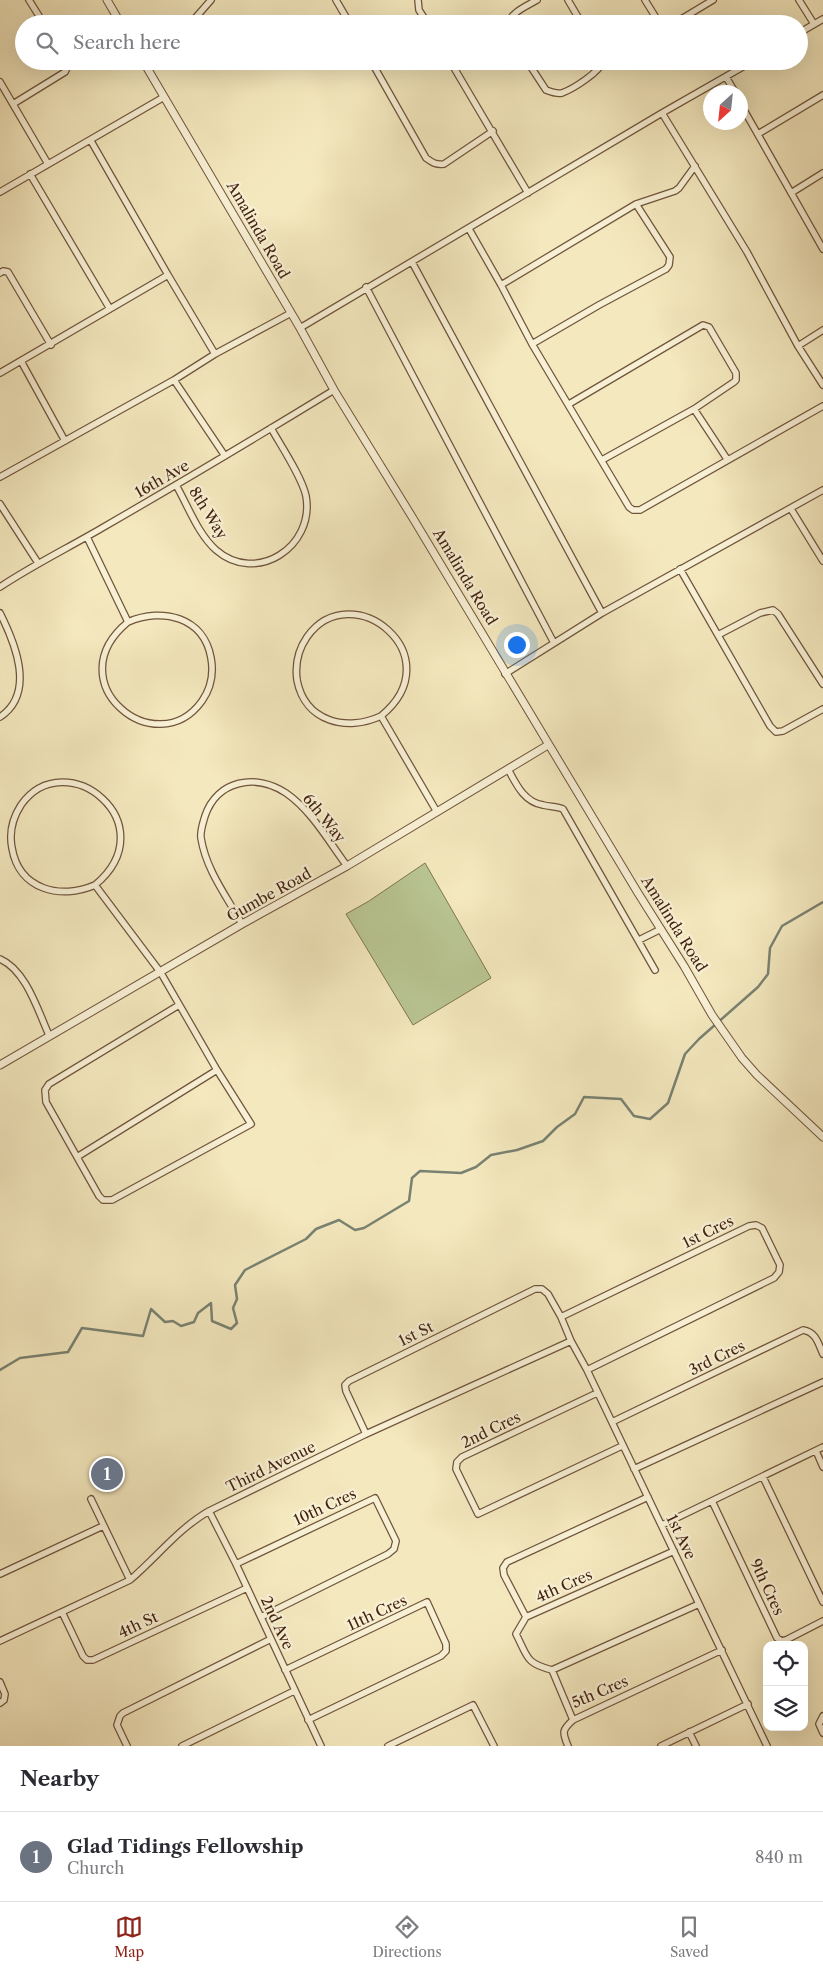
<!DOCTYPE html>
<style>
body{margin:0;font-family:"Libre Caslon Text",serif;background:#f7f7f7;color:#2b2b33}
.controls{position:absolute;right:15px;bottom:15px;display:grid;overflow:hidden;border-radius:10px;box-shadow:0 5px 20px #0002}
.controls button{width:45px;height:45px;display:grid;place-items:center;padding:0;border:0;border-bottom:1px solid #e1e1e2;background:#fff;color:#2b2b33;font:25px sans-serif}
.compass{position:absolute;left:703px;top:85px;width:45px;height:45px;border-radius:50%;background:#fff;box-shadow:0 5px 20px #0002;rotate:207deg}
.you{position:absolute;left:516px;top:644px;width:18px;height:18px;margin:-12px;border:4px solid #fff;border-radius:50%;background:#1a73e8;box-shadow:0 0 0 8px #1a73e833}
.badge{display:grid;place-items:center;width:32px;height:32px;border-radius:50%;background:#8f2418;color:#fff;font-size:16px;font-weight:700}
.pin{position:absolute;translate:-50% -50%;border:2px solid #fff;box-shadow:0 1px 5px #0006}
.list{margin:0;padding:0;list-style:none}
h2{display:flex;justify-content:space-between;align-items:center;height:65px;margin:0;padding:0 20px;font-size:21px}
h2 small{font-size:16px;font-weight:400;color:#7c7c81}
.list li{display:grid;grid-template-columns:32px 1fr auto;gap:15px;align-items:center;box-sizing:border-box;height:90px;padding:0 20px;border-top:1px solid #e1e1e2}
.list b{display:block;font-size:19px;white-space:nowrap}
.list p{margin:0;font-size:16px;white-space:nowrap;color:#7c7c81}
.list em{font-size:16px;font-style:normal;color:#7c7c81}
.icon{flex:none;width:28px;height:28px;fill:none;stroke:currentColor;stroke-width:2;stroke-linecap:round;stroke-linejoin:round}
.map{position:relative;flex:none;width:823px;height:1746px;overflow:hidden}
.search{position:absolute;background:#fff;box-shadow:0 5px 20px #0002;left:15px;right:15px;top:15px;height:55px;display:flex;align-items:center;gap:12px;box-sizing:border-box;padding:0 18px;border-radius:28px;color:#7c7c81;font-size:19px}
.sheet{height:155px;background:#fff}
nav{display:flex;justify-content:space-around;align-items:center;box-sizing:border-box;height:70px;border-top:1px solid #e1e1e2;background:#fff;font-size:14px;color:#7c7c81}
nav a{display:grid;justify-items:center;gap:2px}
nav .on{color:#8f2418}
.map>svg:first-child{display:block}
.green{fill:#b9c694;stroke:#7e7552}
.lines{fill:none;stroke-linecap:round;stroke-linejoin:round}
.stream{stroke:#798272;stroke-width:2.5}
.minor-casing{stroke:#70553c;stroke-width:8}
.tertiary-casing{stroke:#70553c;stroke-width:9}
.minor{stroke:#f8f0d5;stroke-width:5.5}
.tertiary{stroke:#f8f0d5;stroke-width:7}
.labels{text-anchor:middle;stroke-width:4.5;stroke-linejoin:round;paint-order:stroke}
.street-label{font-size:15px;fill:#442411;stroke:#f8f0d5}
</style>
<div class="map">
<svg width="823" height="1746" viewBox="0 0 823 1746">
<rect width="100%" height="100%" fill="#f4e8be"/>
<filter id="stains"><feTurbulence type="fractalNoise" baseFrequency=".004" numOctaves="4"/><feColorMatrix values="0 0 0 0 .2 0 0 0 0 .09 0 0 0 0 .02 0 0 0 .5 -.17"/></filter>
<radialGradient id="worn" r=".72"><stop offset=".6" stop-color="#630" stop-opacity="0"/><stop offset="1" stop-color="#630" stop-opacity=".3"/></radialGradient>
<path class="green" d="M 425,863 L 491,978 L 413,1025 L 346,914 L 369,901 Z"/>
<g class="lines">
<path class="stream" d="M 0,1370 L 20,1358 L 68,1352 L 82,1328 L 143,1336 L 151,1309 L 165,1322 L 173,1321 L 181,1326 L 194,1322 L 198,1313 L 211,1303 L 212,1321 L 231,1329 L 237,1323 L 233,1308 L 237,1299 L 235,1285 L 245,1270 L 306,1239 L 316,1229 L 339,1220 L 355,1230 L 364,1228 L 409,1201 L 412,1178 L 420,1171 L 461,1173 L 476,1167 L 491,1155 L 517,1150 L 543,1141 L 557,1127 L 575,1114 L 584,1097 L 621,1099 L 634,1116 L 650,1119 L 668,1103 L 685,1054 L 699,1039 L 758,987 L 768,974 L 770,948 L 782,926 L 823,902"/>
<g class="minor-casing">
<path id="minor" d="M 29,0 L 44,24
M 336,0 L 350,24
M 418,0 L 419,10 L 428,24
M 568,0 L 582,24
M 645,0 L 658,21 L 661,24
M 799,0 L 814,24
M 190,24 L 211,0
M 508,24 C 511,12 527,6 537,0
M 673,24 L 713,0
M 799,33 L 823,19
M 371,61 L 426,158 C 433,163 436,165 444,164 L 493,131
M 450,61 L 528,193
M 527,61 L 546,90 C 551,92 557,94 562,93 C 573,89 600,72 603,61
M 726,77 L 735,92
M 0,82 L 48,164
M 740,103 L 823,249
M 13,104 L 65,72 L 68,66 L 67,61
M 662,113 L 747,252 L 798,346 L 823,385
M 758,134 L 823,95
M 91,141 L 168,275
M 30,174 L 110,309
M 0,192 L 164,97
M 791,193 L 823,173
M 469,229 L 501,285 L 532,344 L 629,507 L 633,510 L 640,510 L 823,406
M 412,262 L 602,613
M 0,273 L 3,271 L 8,272 L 51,345
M 501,285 L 636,204 L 675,191 L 679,188 L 695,166
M 366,287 L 554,643
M 300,328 L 662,113 L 753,61
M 532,344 L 599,305 L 666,269 L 669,265 L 670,257 L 636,204
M 798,346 L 823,330
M 21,361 L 65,441
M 0,373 L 168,275 L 215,354
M 174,380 L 225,456
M 569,404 L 703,325 L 709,327 L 736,373 L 736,380 L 734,382 L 694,409 L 602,460
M 694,409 L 727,459
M 0,477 L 174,380 L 215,354 L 291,313
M 176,485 C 188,506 198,534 216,550 C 256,585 315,547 306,496 C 302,477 281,446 271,428
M 0,504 L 38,563
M 791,509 L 823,561
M 87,537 L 128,622 C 55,682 156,765 202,701 C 211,688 214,674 211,658 C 204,617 162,607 128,622
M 680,569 L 770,726 L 776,732 L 783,731 L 823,709
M 0,587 C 33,565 68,548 102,528 C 180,483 257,437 334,390
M 0,613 C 15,643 36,693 0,717
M 718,635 L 760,613 L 773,610 L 778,614 L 823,684
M 505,674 L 602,613 L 823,490
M 381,716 C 347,732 305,722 297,680 C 295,665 298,650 307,637 C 352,574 454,656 381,716 L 437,812
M 508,769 C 516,784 524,802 543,805 C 550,807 557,806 563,809 L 655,970
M 95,885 C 61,900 19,890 12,848 C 9,833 12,819 21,805 C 66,742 168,824 95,885 L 161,973 L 217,1070 L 251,1124 L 112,1200 L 103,1200 L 99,1196 L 46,1102 L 45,1090 L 49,1084 L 179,1005
M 242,924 C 227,897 206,870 201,838 C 200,831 203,823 205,816 C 217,780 256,773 286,793 C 312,811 329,842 347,866
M 639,940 L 661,929
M 0,959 C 26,970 38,1011 49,1035
M 77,1157 L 217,1070
M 561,1317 L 749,1226 L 756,1225 L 762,1228 L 780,1265 L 779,1272 L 774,1278 L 587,1370
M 597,1393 L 462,1457 L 457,1462 L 456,1469 L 478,1514 L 622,1446
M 612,1422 L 803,1330 C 816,1332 818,1343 823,1354
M 366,1434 L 346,1391 L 345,1385 L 349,1381 L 535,1289 L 542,1289 L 548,1294 L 561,1317 L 571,1341 L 587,1370 L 767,1746
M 816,1451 L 823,1467
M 634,1469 L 823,1382
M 763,1477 L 823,1602
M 648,1497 L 507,1562 L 503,1568 L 504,1575 L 526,1617 L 674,1551
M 91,1499 L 130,1580
M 712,1501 L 777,1638 L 782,1641 L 786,1640 L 823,1621
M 209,1511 L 236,1564 L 321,1746
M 662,1525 L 823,1447
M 236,1564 L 375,1498 L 396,1541 L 394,1549 L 388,1554 L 261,1617
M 0,1574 L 103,1526
M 699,1604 L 552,1670 L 573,1720 L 722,1650
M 62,1612 L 83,1656 L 87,1660 L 93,1660 L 247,1588
M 526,1617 L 516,1634 C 528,1657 525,1663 552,1670
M 0,1641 L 130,1580 C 157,1557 178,1529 209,1511 L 366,1434 L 571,1341
M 285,1670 L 427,1602 L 446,1644 L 446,1651 L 441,1656 L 308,1720
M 0,1682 L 5,1694 L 4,1700 L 0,1703
M 823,1716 L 819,1724 L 823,1733
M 689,1732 L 696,1746
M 127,1746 L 117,1725 L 120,1716 L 123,1713 L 271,1639
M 182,1746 L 294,1691
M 388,1746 L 473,1705 L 494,1746
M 568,1746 C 562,1732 562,1730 573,1720
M 661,1746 L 748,1704"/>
</g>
<g class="tertiary-casing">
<path id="tertiary" d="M 107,0 L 121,24
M 143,61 L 300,328 L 334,390 L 414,520 L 638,893 L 684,966 L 712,1015 L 742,1058 L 757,1075 L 823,1137
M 0,1065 L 242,924 L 347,866 L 548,745"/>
</g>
<use href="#minor" class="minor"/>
<use href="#tertiary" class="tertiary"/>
</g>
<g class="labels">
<g class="street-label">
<text transform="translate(258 230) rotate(60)" y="5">Amalinda Road</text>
<text transform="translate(162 479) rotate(-30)" y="5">16th Ave</text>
<text transform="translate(208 513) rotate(58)" y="5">8th Way</text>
<text transform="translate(465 577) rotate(59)" y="5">Amalinda Road</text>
<text transform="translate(324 818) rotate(51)" y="5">6th Way</text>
<text transform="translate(269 895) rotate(-29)" y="5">Gumbe Road</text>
<text transform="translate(674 924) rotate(58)" y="5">Amalinda Road</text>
<text transform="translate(708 1232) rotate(-26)" y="5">1st Cres</text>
<text transform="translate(416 1334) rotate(-26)" y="5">1st St</text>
<text transform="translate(717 1358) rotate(-26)" y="5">3rd Cres</text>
<text transform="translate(491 1430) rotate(-26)" y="5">2nd Cres</text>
<text transform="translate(271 1467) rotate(-26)" y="5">Third Avenue</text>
<text transform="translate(325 1507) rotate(-25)" y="5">10th Cres</text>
<text transform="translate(681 1537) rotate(64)" y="5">1st Ave</text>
<text transform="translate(564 1586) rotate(-24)" y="5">4th Cres</text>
<text transform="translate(767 1587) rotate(65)" y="5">9th Cres</text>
<text transform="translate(377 1613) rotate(-25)" y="5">11th Cres</text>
<text transform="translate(277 1623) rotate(65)" y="5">2nd Ave</text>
<text transform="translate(138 1625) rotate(-25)" y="5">4th St</text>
<text transform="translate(600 1692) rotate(-23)" y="5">5th Cres</text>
</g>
</g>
<rect width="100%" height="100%" filter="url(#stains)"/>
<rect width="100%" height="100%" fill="url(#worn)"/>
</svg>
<div class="controls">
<button><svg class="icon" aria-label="locate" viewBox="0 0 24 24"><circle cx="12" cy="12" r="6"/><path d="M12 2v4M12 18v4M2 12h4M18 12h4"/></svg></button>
<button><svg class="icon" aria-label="layers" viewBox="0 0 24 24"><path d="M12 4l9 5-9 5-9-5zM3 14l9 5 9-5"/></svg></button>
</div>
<svg class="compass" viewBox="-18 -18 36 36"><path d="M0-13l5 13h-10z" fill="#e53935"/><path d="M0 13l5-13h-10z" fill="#7c7c81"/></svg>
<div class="you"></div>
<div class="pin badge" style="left:107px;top:1474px;background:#6b7280">1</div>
<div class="search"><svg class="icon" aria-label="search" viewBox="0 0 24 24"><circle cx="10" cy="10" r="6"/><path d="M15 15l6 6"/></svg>Search here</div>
</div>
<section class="sheet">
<h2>Nearby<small></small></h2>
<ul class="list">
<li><span class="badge" style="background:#6b7280">1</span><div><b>Glad Tidings Fellowship</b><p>Church</p></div><em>840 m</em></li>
</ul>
</section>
<nav>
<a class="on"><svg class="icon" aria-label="map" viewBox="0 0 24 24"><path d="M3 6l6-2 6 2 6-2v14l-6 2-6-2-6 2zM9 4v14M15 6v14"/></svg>Map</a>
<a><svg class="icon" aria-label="directions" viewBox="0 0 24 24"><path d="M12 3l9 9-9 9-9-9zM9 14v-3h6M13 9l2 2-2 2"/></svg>Directions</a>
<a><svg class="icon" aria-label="saved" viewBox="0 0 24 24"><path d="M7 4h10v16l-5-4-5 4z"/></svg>Saved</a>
</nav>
